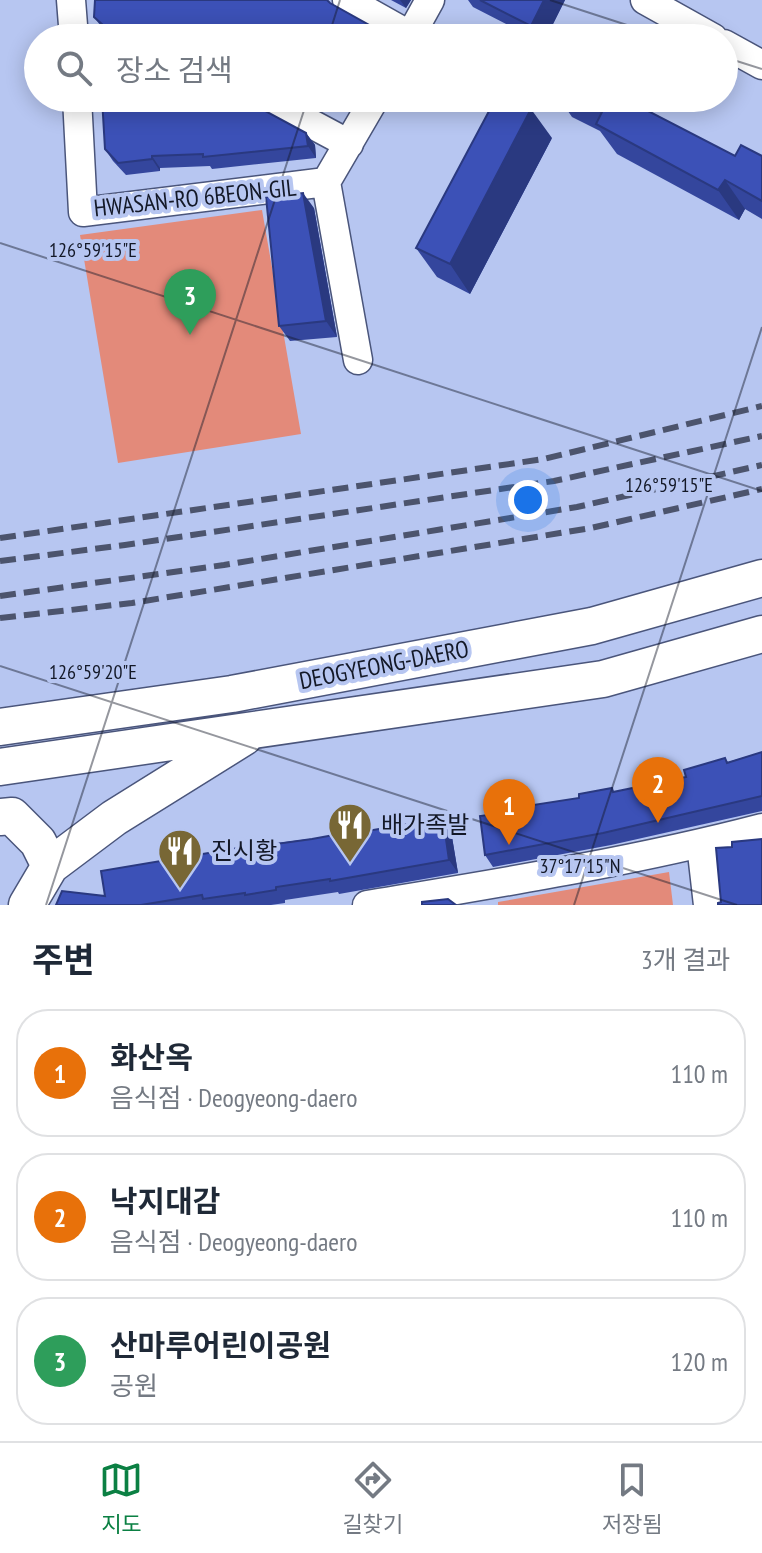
<!DOCTYPE html>
<html lang="ko">
<meta charset="utf-8">
<style>
body{margin:0;font-family:"PT Sans Narrow","Noto Sans KR",sans-serif;background:#f2f2f3;color:#1f2937}
.you{position:absolute;left:528px;top:500px;width:28px;height:28px;margin:-20px;border:6px solid #fff;border-radius:50%;background:#1a73e8;box-shadow:0 0 0 12px #1a73e833}
.badge{display:grid;place-items:center;width:52px;height:52px;border-radius:50%;background:#0b8043;color:#fff;font-size:26px;font-weight:700}
.pin{position:absolute;translate:-50% -66px;filter:drop-shadow(0 2px 4px #0008)}
.pin::after{content:'';position:absolute;top:42px;width:28px;height:24px;background:inherit;clip-path:polygon(0 0,100% 0,50% 100%)}
.list{margin:0;padding:0;list-style:none}
h2{display:flex;justify-content:space-between;align-items:center;height:104px;margin:0;padding:0 32px;font-size:34px}
h2 small{font-size:26px;font-weight:400;color:#747a83}
.list li{display:grid;grid-template-columns:52px 1fr auto;gap:24px;align-items:center;box-sizing:border-box;height:128px;margin:0 16px 16px;padding:0 16px;border:2px solid #e0e1e3;border-radius:32px}
.list b{display:block;font-size:30px;white-space:nowrap}
.list p{margin:0;font-size:26px;white-space:nowrap;color:#747a83}
.list em{font-size:26px;font-style:normal;color:#747a83}
.icon{flex:none;width:44px;height:44px;fill:none;stroke:currentColor;stroke-width:2;stroke-linecap:round;stroke-linejoin:round}
.map{position:relative;flex:none;width:762px;height:905px;overflow:hidden}
.search{position:absolute;background:#fff;box-shadow:0 4px 20px #0003;left:24px;right:24px;top:24px;height:88px;display:flex;align-items:center;gap:20px;box-sizing:border-box;padding:0 28px;border-radius:44px;color:#747a83;font-size:30px}
.sheet{height:536px;background:#fff}
nav{display:flex;justify-content:space-around;align-items:center;box-sizing:border-box;height:112px;border-top:2px solid #e0e1e3;background:#fff;font-size:22px;color:#747a83}
nav a{display:grid;justify-items:center;gap:4px}
nav .on{color:#0b8043}
.map>svg:first-child{display:block}
.park{fill:#e38a7a}
.lines{fill:none;stroke-linecap:round;stroke-linejoin:round}
.minor-casing{stroke:#4a557b;stroke-width:31}
.major-casing{stroke:#4a557b;stroke-width:39}
.minor{stroke:#fff;stroke-width:28}
.major{stroke:#fff;stroke-width:36}
.rail{stroke:#4c546d;stroke-width:6;stroke-dasharray:16 8;stroke-linecap:butt}
.wall{fill:#34469d}
.shaded-wall{fill:#2a3980}
.building{fill:#3c51b7;stroke:#2a3980;stroke-width:2}
.ticks{fill:none;stroke:#131827;stroke-width:2;stroke-opacity:0.45}
.labels{text-anchor:middle;stroke-width:8;stroke-linejoin:round;paint-order:stroke}
.street-label{font-size:24px;fill:#131827;stroke:#b7c6f1}
.poi-label{font-size:24px;fill:#131827;stroke:#b7c6f1;text-anchor:start}
.ticks-label{font-size:20px;text-anchor:middle;fill:#131827;stroke:#b7c6f1;stroke-width:8;stroke-linejoin:round;paint-order:stroke}
</style>
<div class="map">
<svg width="762" height="905" viewBox="0 0 762 905">
<rect width="100%" height="100%" fill="#b7c6f1"/>
<path class="park" d="M 262,210 L 301,434 L 118,463 L 80,235 Z
M 669,872 L 673,905 L 498,905 L 498,902 Z"/>
<g class="lines">
<g class="minor-casing">
<path id="minor" d="M 71,0 L 74,38
M 347,0 L 411,36
M 645,0 L 713,38
M 409,38 L 430,0
M 724,44 L 762,65
M 77,98 L 83,212 L 326,182 L 375,98
M 263,98 L 349,144
M 326,182 L 358,360
M 701,844 L 708,905
M 367,905 C 499,883 632,862 762,828"/>
</g>
<g class="major-casing">
<path id="major" d="M 0,727 L 232,694 L 592,626 L 762,578
M 0,767 L 603,679 L 762,634
M 0,817 L 12,816 L 38,842 L 50,866
M 27,905 L 50,866 L 114,818 L 244,737"/>
</g>
<use href="#minor" class="minor"/>
<use href="#major" class="major"/>
<path class="rail" d="M 0,538 L 544,459 L 762,406
M 0,561 L 125,545 L 554,481 L 762,436
M 0,596 L 224,565 L 577,507 L 762,465
M 0,618 L 132,603 L 591,528 L 762,489"/>
</g>
<path class="wall" d="M 391,0 L 411,0 L 406,8 Z
M 468,0 L 565,0 L 546,38 L 533,38 L 473,7 Z
M 330,3 L 378,30 L 384,38 L 121,38 L 111,37 L 103,29 L 94,17 Z
M 336,98 L 354,98 L 350,106 Z
M 559,98 L 631,98 L 635,104 L 735,156 L 762,156 L 762,219 L 745,209 L 739,220 L 617,154 L 600,131 L 572,117 Z
M 247,101 L 306,133 L 315,145 L 316,158 L 212,169 L 210,166 L 160,168 L 160,171 L 126,175 L 113,161 L 105,149 Z
M 552,138 L 470,294 L 437,277 L 416,248 Z
M 314,208 L 337,337 L 290,341 L 279,326 Z
M 762,752 L 762,811 L 611,845 L 493,867 L 485,855 L 533,809 L 686,777 L 725,758 L 728,762 Z
M 451,831 L 458,873 L 339,894 L 338,892 L 285,900 L 285,903 L 271,905 L 56,905 L 105,896 L 269,844 L 356,833 Z"/>
<path class="shaded-wall" d="M 400,0 L 411,0 L 406,8 Z
M 544,0 L 565,0 L 546,38 L 540,38 L 531,26 Z
M 378,30 L 384,38 L 374,38 Z
M 344,98 L 354,98 L 350,106 Z
M 531,109 L 552,138 L 470,294 L 450,264 Z
M 306,133 L 315,145 L 316,158 L 308,146 Z
M 152,156 L 160,168 L 160,171 L 152,159 Z
M 725,180 L 745,209 L 739,220 L 718,190 Z
M 303,193 L 314,208 L 337,337 L 326,321 Z
M 443,818 L 451,831 L 458,873 L 449,860 Z"/>
<path class="building" d="M 95,0 L 327,0 L 330,3 L 378,30 L 374,38 L 195,38 L 196,32 L 103,25 L 94,17 Z
M 480,0 L 544,0 L 531,26 Z
M 102,98 L 244,98 L 247,101 L 306,133 L 308,146 L 203,157 L 203,154 L 152,156 L 152,159 L 118,163 L 105,149 Z
M 496,98 L 510,98 L 531,109 L 450,264 L 416,248 Z
M 573,98 L 623,98 L 735,156 L 741,145 L 762,156 L 762,201 L 725,180 L 718,190 L 596,124 L 602,112 Z
M 303,193 L 326,321 L 279,326 L 266,197 Z
M 762,752 L 762,796 L 603,833 L 485,855 L 480,816 L 533,809 L 533,805 L 579,798 L 579,794 L 612,788 L 613,792 L 686,777 L 684,770 L 725,758 L 727,763 Z
M 443,818 L 449,860 L 330,881 L 330,879 L 276,887 L 276,890 L 245,895 L 245,893 L 203,899 L 202,895 L 141,905 L 56,905 L 62,891 L 105,896 L 101,871 L 268,843 L 269,845 L 312,839 L 355,831 L 356,833 Z
M 762,839 L 762,905 L 718,905 L 718,903 L 721,902 L 716,848 L 732,847 L 732,842 Z
M 448,899 L 456,905 L 422,905 L 422,902 Z"/>
<path class="ticks" d="M 550,0 L 667,38M 328,38 L 340,0M 724,57 L 762,69M 0,243 L 762,491M 0,666 L 737,905M 46,905 L 308,98M 574,905 L 762,327"/>
<defs>
<g id="restaurant-pin" transform="scale(2.3)"><path d="M0 17L-7.5 6A9.5 9.5 0 1 1 7.5 6Z" fill="#786735" stroke="#b7c6f1"/><path d="M-5-6h1v4h1v-4h1v4h1v-4h1v5L-1.5 .5V6h-2V.5L-5-1ZM5-6V6H3V1.5H1.5Q1.5-4 5-6Z" fill="#fff"/></g>
</defs>
<g fill-rule="evenodd">
<use href="#restaurant-pin" x="350" y="825"/>
<use href="#restaurant-pin" x="180" y="851"/>
</g>
<g class="labels">
<g class="street-label">
<text transform="translate(195 198) rotate(-6)" y="8">HWASAN-RO 6BEON-GIL</text>
<text transform="translate(384 665) rotate(-11)" y="8">DEOGYEONG-DAERO</text>
</g>
<g class="poi-label">
<text x="381" y="833">배가족발</text>
<text x="211" y="859">진시황</text>
</g>
</g>
<g class="ticks-label">
<text x="93" y="257">126°59'15"E</text>
<text x="669" y="492">126°59'15"E</text>
<text x="93" y="679">126°59'20"E</text>
<text x="580" y="873">37°17'15"N</text>
</g>
</svg>
<div class="you"></div>
<div class="pin badge" style="left:509px;top:845px;background:#e8710a">1</div>
<div class="pin badge" style="left:658px;top:823px;background:#e8710a">2</div>
<div class="pin badge" style="left:190px;top:335px;background:#2e9e5b">3</div>
<div class="search"><svg class="icon" aria-label="search" viewBox="0 0 24 24"><circle cx="10" cy="10" r="6"/><path d="M15 15l6 6"/></svg>장소 검색</div>
</div>
<section class="sheet">
<h2>주변<small>3개 결과</small></h2>
<ul class="list">
<li><span class="badge" style="background:#e8710a">1</span><div><b>화산옥</b><p>음식점 · Deogyeong-daero</p></div><em>110 m</em></li>
<li><span class="badge" style="background:#e8710a">2</span><div><b>낙지대감</b><p>음식점 · Deogyeong-daero</p></div><em>110 m</em></li>
<li><span class="badge" style="background:#2e9e5b">3</span><div><b>산마루어린이공원</b><p>공원</p></div><em>120 m</em></li>
</ul>
</section>
<nav>
<a class="on"><svg class="icon" aria-label="map" viewBox="0 0 24 24"><path d="M3 6l6-2 6 2 6-2v14l-6 2-6-2-6 2zM9 4v14M15 6v14"/></svg>지도</a>
<a><svg class="icon" aria-label="directions" viewBox="0 0 24 24"><path d="M12 3l9 9-9 9-9-9zM9 14v-3h6M13 9l2 2-2 2"/></svg>길찾기</a>
<a><svg class="icon" aria-label="saved" viewBox="0 0 24 24"><path d="M7 4h10v16l-5-4-5 4z"/></svg>저장됨</a>
</nav>
